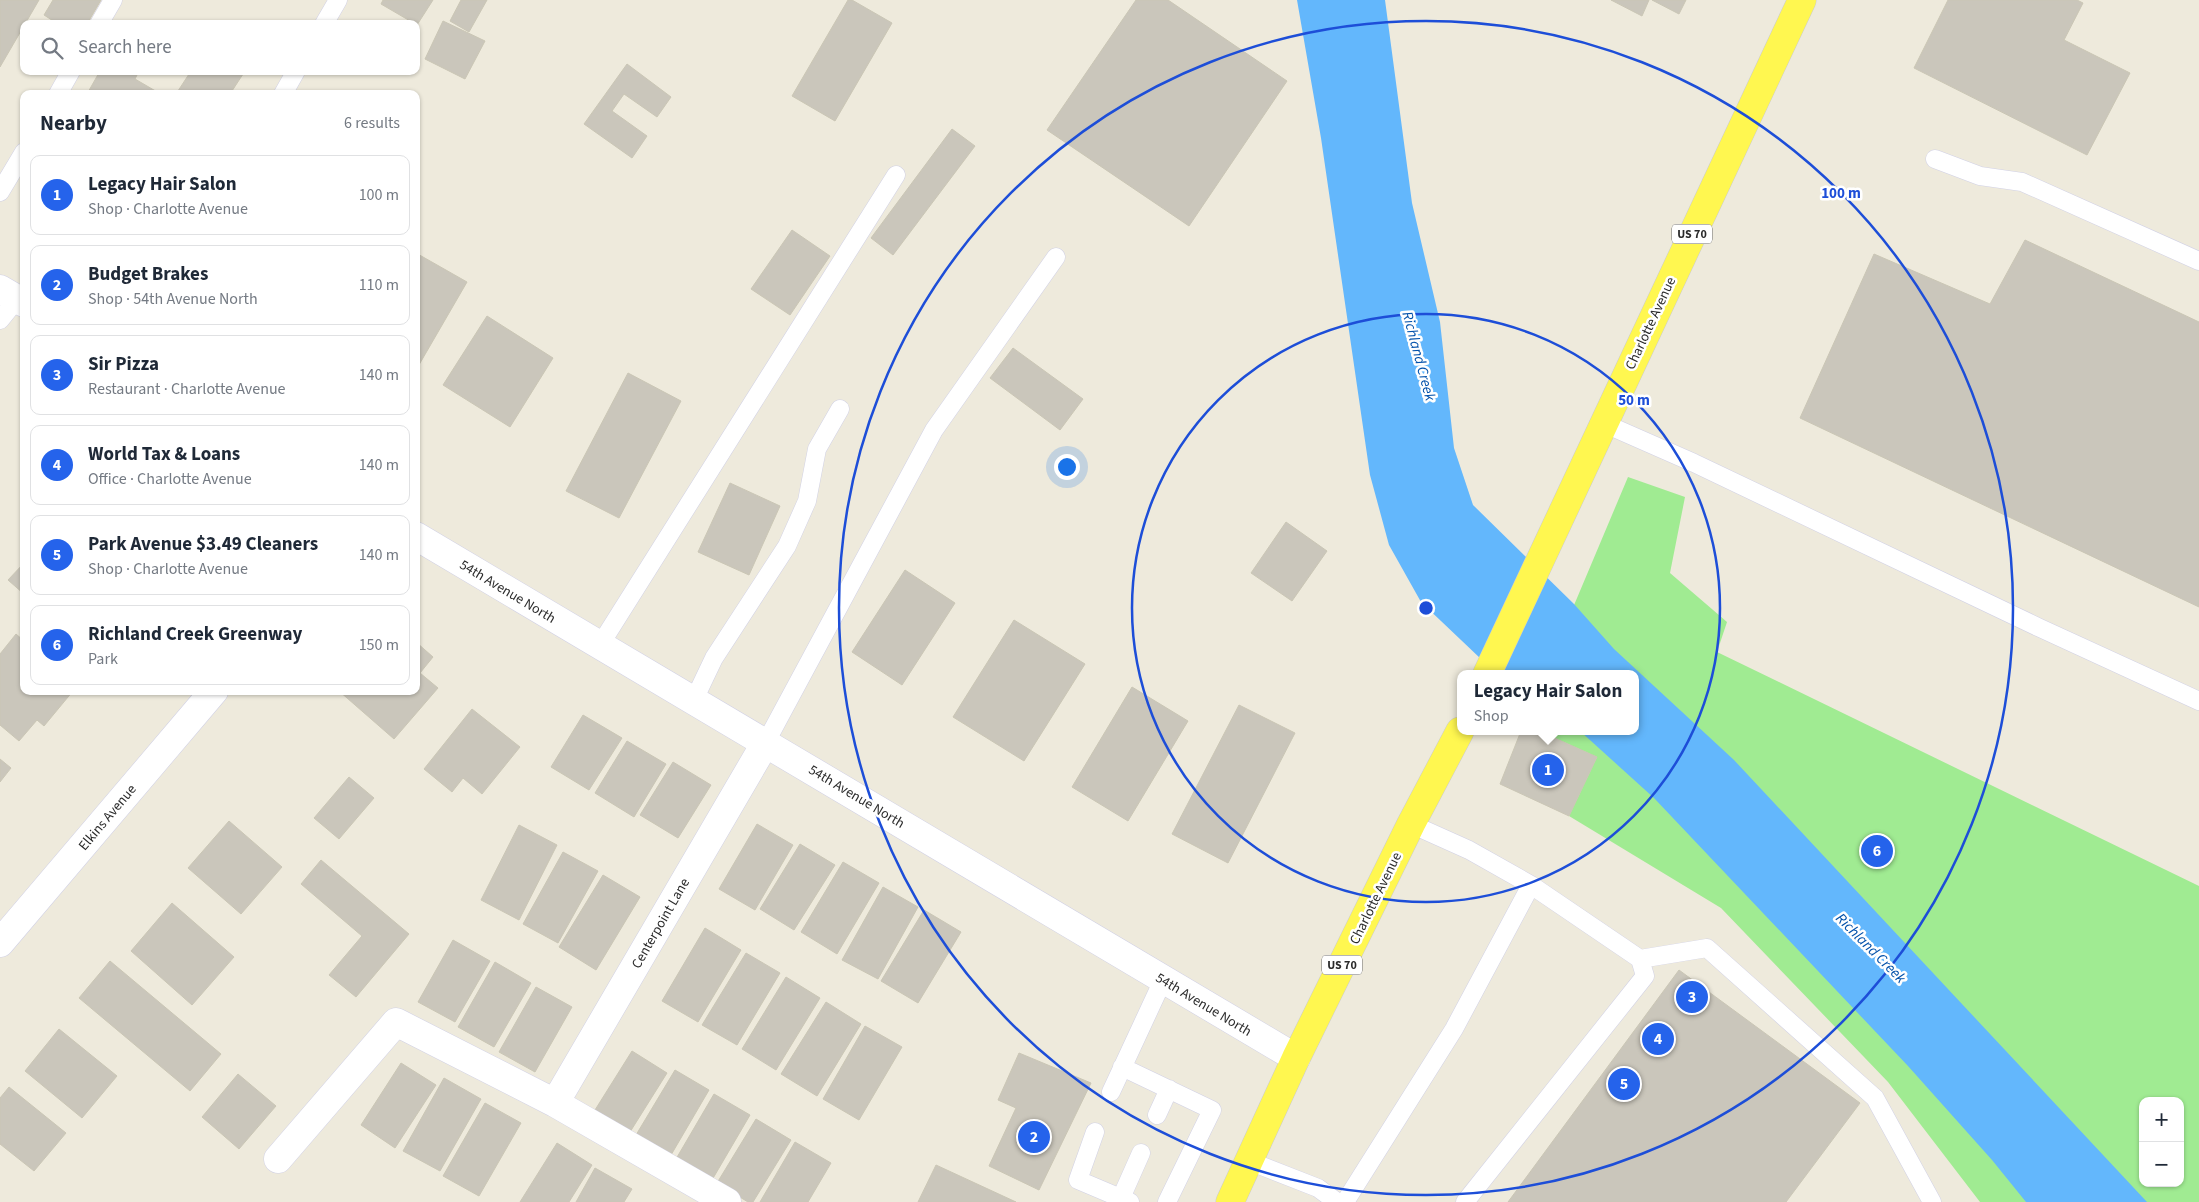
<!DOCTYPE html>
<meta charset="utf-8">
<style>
body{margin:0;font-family:"Source Sans 3",sans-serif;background:#f6f6f7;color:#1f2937}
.controls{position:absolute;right:15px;bottom:15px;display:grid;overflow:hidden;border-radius:10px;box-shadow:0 1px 4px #0004}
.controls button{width:45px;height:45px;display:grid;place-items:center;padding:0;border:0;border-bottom:1px solid #e0e1e3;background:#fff;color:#1f2937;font:25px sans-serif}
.you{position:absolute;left:1066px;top:466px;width:18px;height:18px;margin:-12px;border:4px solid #fff;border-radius:50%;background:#1a73e8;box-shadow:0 0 0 8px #1a73e833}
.badge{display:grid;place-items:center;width:32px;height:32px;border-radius:50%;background:#2563eb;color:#fff;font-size:16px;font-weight:700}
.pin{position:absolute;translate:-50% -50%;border:2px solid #fff;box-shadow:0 1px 5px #0006}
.popup{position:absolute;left:1457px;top:670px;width:182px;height:65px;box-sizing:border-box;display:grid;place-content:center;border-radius:10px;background:#fff;filter:drop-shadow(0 1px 4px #0005);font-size:16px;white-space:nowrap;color:#747a83}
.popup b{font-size:19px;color:#1f2937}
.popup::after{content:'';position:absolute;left:50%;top:100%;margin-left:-10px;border:10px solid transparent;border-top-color:#fff}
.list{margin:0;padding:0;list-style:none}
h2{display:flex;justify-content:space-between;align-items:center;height:65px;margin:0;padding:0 20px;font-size:21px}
h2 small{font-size:16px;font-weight:400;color:#747a83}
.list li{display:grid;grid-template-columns:32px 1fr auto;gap:15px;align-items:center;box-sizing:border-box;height:80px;margin:0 10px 10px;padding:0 10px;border:1px solid #e0e1e3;border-radius:10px}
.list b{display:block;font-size:19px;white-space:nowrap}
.list p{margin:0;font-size:16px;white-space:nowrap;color:#747a83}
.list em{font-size:16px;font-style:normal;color:#747a83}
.icon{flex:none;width:28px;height:28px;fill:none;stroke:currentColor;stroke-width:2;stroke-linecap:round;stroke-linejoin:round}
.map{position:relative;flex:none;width:2199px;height:1202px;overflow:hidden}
.search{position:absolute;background:#fff;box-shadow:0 1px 4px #0004;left:20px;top:20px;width:400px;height:55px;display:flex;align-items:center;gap:12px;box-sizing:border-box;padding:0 18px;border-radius:10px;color:#747a83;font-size:19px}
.panel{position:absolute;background:#fff;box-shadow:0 1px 4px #0004;left:20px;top:90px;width:400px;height:605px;border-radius:10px}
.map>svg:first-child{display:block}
.green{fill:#a0eb92;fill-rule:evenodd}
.water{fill:#63b7fc}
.building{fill:#cac6bb;stroke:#cac6b5}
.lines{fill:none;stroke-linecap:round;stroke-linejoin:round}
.lane-casing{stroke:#d1d1e5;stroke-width:19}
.street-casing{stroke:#d1d1e5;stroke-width:29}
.primary-casing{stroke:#ccc;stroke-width:29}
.lane{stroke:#fff;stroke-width:18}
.street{stroke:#fff;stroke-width:28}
.primary{stroke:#fff750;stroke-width:28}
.ring{fill:none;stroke:#1d4ed8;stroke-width:2.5}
.labels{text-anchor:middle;stroke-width:5;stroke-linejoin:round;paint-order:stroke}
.shield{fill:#fff;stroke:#6b6b6b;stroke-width:1}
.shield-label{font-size:12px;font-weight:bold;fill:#2b2b2b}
.street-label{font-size:14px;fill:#2b2b2b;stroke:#fff}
.water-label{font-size:15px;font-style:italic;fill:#0050aa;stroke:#fff}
.centre{fill:#1d4ed8;stroke:#fff;stroke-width:2.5}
.ring-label{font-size:15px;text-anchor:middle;font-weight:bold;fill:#1d4ed8;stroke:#fff;stroke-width:5;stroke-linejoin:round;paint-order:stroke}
</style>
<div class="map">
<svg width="2199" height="1202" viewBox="0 0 2199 1202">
<rect width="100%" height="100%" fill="#eeeadc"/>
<path class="green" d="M 1628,477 L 1685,497 L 1670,573 L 1727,622 L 1717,652 L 2199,886 L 2199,1202 L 1980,1202 L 1888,1082 L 1721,908 L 1569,816 L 1597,757 L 1539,731 L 1636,731 L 1636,674 L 1545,674 ZM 2143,1101 L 2180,1101 L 2180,1183 L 2143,1183 Z"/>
<path class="water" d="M 1297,0 L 1385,0 L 1412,203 L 1440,322 L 1454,448 L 1473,505 L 1574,604 L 1614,649 L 1734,760 L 2147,1202 L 2026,1202 L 1992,1160 L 1908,1066 L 1654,798 L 1580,731 L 1636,731 L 1636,674 L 1502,674 L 1481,659 L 1421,602 L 1389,545 L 1370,475 L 1321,138 Z"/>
<path class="building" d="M 0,0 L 39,0 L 0,67 Z
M 53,0 L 101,0 L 87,24 L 58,24 L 44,15 Z
M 383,0 L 433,0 L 417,25 L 381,4 Z
M 461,0 L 487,0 L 469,32 L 450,21 Z
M 848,0 L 852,0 L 892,23 L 835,121 L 792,96 Z
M 1136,0 L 1168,0 L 1287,81 L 1189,226 L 1047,130 Z
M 1611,0 L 1649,0 L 1642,16 Z
M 1652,0 L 1686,0 L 1679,14 Z
M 1948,0 L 2077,0 L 2083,3 L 2064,40 L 2130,73 L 2087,155 L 1914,68 Z
M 443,21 L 485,41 L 465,79 L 425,59 Z
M 627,64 L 671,97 L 657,117 L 624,94 L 612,111 L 647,136 L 632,158 L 584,124 Z
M 100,71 L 139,71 L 135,79 L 159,93 L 87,94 Z
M 191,71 L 245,71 L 230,94 L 176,94 Z
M 952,129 L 975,146 L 893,255 L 871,238 Z
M 792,230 L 830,256 L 790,315 L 751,289 Z
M 2025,240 L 2199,322 L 2199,607 L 1800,418 L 1874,254 L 1990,304 Z
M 416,253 L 467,282 L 416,370 Z
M 487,316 L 553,358 L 510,427 L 443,385 Z
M 1013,348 L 1083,399 L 1060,430 L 990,378 Z
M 628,373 L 681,401 L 619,518 L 566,491 Z
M 730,483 L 780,506 L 749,575 L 698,552 Z
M 1286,522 L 1327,551 L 1292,601 L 1251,573 Z
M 24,563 L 24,594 L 8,580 Z
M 905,570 L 955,603 L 902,685 L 852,652 Z
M 1014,620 L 1085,664 L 1024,761 L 953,717 Z
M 16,634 L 24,641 L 24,691 L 73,691 L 44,726 L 37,720 L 19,741 L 0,725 L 0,654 Z
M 416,642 L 433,657 L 420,673 L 438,688 L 394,739 L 339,691 L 416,691 Z
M 1132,687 L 1188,721 L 1128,821 L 1072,787 Z
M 1239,705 L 1295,733 L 1228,863 L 1172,834 Z
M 472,709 L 520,747 L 482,794 L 463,778 L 452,792 L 424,769 Z
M 583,715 L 622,738 L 589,790 L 551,767 Z
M 1521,731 L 1539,731 L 1597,757 L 1569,816 L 1500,784 Z
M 627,741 L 666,764 L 634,817 L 595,793 Z
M 0,759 L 11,768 L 0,782 Z
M 673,762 L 711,785 L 678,838 L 640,815 Z
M 349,777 L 374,798 L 339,839 L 314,818 Z
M 229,821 L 282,867 L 241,914 L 188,868 Z
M 757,824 L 793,845 L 755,910 L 719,889 Z
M 519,825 L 557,845 L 519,920 L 481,900 Z
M 800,844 L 835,865 L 794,930 L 760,909 Z
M 563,852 L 598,871 L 558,943 L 523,924 Z
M 321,860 L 409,934 L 356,997 L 329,975 L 362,936 L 301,884 Z
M 843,862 L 879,883 L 837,954 L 801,932 Z
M 603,875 L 640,897 L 596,970 L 559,947 Z
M 883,887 L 918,907 L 878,979 L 842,960 Z
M 172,903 L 234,957 L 192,1005 L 131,951 Z
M 924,910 L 961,932 L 918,1003 L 881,981 Z
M 705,928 L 741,950 L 698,1022 L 662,1001 Z
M 453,940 L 490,961 L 455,1022 L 418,1002 Z
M 746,953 L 780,973 L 737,1045 L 702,1025 Z
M 110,961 L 221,1054 L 190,1091 L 79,998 Z
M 495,962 L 531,983 L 494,1047 L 458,1027 Z
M 1679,970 L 1860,1103 L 1786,1202 L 1508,1202 Z
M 786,977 L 820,998 L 776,1070 L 742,1049 Z
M 536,987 L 572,1007 L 535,1072 L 499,1052 Z
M 826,1002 L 861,1024 L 817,1096 L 781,1074 Z
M 865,1026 L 902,1047 L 859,1120 L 823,1099 Z
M 59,1029 L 117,1076 L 82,1118 L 25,1071 Z
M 632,1051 L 667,1073 L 630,1132 L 595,1110 Z
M 1019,1053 L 1091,1083 L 1039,1190 L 989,1166 L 1016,1108 L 998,1100 Z
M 401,1063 L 436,1085 L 395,1148 L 361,1125 Z
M 675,1070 L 709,1090 L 671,1155 L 636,1135 Z
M 238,1074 L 276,1106 L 239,1149 L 202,1117 Z
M 444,1078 L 481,1099 L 440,1171 L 403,1151 Z
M 9,1087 L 66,1133 L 34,1171 L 0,1144 L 0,1098 Z
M 714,1094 L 750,1115 L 712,1180 L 676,1159 Z
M 485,1103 L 521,1123 L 479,1196 L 443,1176 Z
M 756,1119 L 791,1140 L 753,1202 L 748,1202 L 717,1183 Z
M 795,1142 L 831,1163 L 808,1202 L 760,1202 Z
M 557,1143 L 592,1165 L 569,1202 L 520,1202 Z
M 936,1165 L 1016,1202 L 918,1202 Z
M 595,1168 L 632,1189 L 624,1202 L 576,1202 Z"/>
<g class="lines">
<g class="lane-casing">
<path id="lane" d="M 99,24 L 113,0
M 324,24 L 338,0
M 58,94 L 71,71
M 283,94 L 296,71
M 1935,159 L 1980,176 L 2022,182 L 2199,261
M 0,192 L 24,152
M 0,320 L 17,299
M 1603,423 L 1694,463 L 2040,628 L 2199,701
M 600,645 L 896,175
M 694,700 L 714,658 L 787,546 L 807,501 L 817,449 L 840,409
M 766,742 L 934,430 L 1056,257
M 1411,824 L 1469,850 L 1531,885 L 1640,959 L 1645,976 L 1465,1202
M 1640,959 L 1707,948 L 1875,1098 L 1932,1202
M 1122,1067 L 1212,1110 L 1167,1202
M 1111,1092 L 1163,980
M 1157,1115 L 1169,1089
M 1095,1132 L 1078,1180 L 1130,1202
M 1249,1161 L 1318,1188 L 1337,1202
M 1121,1198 L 1141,1153
M 1345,1202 L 1454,1029 L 1531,885"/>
</g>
<g class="street-casing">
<path id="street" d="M 0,289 L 24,303
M 416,536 L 1296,1058
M 0,943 L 214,691
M 555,1103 L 727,1202
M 278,1159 L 396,1022 L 555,1103 L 766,742"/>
</g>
<g class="primary-casing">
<path id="primary" d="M 1487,674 L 1802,0
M 1230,1202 L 1296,1058 L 1411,824 L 1460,731"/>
</g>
<use href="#lane" class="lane"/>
<use href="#street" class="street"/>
<use href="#primary" class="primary"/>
</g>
<g class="ring">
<circle cx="1426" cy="608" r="294"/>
<circle cx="1426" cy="608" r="587"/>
</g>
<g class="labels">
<g class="shield">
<rect x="1672" y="224.5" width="40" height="19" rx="4"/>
<rect x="1322" y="955.5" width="40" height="19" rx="4"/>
</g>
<g class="shield-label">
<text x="1692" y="238">US 70</text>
<text x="1342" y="969">US 70</text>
</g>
<g class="street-label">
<text transform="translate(1650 323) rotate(-65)" y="5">Charlotte Avenue</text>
<text transform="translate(508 591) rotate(31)" y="5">54th Avenue North</text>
<text transform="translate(857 796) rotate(31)" y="5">54th Avenue North</text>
<text transform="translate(107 817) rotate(-50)" y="5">Elkins Avenue</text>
<text transform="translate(1375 898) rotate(-64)" y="5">Charlotte Avenue</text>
<text transform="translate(660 923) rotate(-60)" y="5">Centerpoint Lane</text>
<text transform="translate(1204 1004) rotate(31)" y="5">54th Avenue North</text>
</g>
<g class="water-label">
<text transform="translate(1419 356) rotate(75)" y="5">Richland Creek</text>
<text transform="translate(1871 948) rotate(45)" y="5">Richland Creek</text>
</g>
</g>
<circle cx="1426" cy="608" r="8" class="centre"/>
<g class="ring-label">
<text x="1841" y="198">100 m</text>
<text x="1634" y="405">50 m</text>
</g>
</svg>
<div class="controls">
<button>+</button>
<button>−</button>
</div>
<div class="you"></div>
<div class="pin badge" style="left:1548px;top:770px">1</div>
<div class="popup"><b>Legacy Hair Salon</b>Shop</div>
<div class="pin badge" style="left:1034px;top:1137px">2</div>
<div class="pin badge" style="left:1692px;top:997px">3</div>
<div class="pin badge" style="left:1658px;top:1039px">4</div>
<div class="pin badge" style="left:1624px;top:1084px">5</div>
<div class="pin badge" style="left:1877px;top:851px">6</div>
<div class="search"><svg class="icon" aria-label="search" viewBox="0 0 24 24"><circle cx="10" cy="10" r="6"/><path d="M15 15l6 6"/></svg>Search here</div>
<section class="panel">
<h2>Nearby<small>6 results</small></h2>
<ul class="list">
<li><span class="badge">1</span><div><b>Legacy Hair Salon</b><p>Shop · Charlotte Avenue</p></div><em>100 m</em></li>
<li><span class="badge">2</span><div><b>Budget Brakes</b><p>Shop · 54th Avenue North</p></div><em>110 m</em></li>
<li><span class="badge">3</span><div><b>Sir Pizza</b><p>Restaurant · Charlotte Avenue</p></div><em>140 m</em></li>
<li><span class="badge">4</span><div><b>World Tax &amp; Loans</b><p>Office · Charlotte Avenue</p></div><em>140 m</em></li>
<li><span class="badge">5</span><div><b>Park Avenue $3.49 Cleaners</b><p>Shop · Charlotte Avenue</p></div><em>140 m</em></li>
<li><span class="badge">6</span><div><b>Richland Creek Greenway</b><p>Park</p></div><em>150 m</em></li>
</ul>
</section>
</div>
